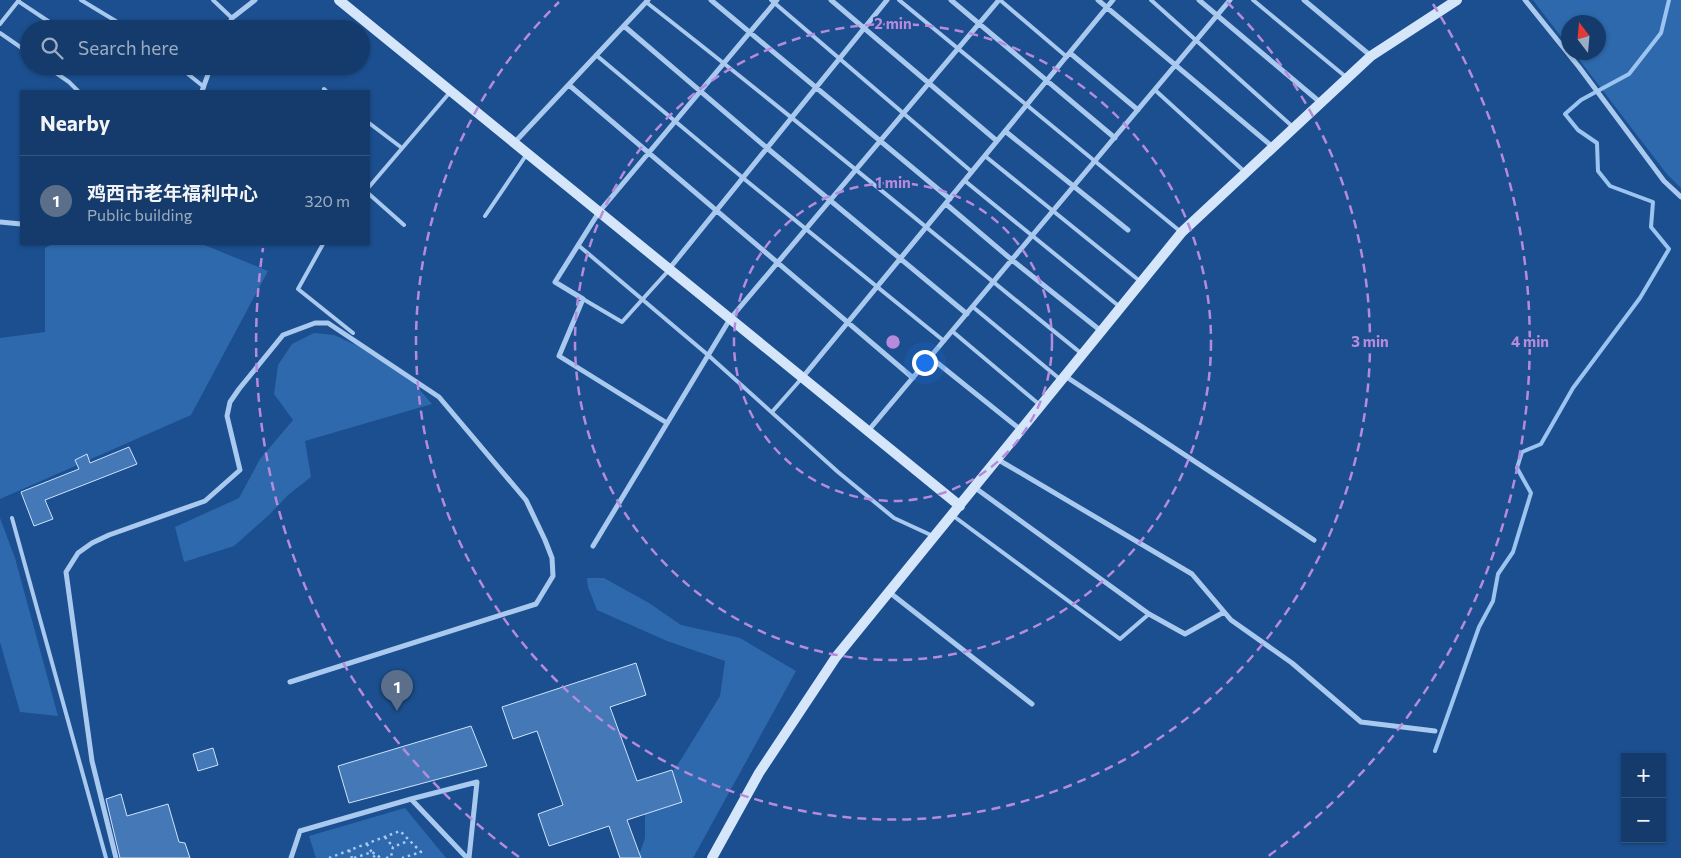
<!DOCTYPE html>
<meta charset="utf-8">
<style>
body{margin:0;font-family:Commissioner,"Noto Sans SC",sans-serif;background:#1d4271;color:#f1f3f6}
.controls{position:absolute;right:15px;bottom:15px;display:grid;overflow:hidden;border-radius:0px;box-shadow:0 1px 4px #0004}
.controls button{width:45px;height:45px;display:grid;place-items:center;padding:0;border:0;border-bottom:1px solid #33557e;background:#143b6b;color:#f1f3f6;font:25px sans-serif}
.compass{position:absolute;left:1561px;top:15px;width:45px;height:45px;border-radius:50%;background:#143b6b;box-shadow:0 1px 4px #0004;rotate:344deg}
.you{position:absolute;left:924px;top:362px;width:18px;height:18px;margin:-12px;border:4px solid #fff;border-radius:50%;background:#1a73e8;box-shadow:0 0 0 8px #1a73e833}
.badge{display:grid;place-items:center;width:32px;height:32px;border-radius:50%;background:#ffd166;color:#fff;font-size:16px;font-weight:700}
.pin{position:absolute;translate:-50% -41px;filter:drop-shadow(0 1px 2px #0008)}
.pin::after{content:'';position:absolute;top:26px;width:18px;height:15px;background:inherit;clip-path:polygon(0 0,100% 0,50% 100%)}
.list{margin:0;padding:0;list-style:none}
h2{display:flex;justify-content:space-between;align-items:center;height:65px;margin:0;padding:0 20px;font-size:21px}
h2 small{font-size:16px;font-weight:400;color:#9dadc1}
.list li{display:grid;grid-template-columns:32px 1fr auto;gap:15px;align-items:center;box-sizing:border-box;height:90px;padding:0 20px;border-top:1px solid #33557e}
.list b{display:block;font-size:19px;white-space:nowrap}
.list p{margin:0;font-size:16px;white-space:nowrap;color:#9dadc1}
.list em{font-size:16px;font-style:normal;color:#9dadc1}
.icon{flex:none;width:28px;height:28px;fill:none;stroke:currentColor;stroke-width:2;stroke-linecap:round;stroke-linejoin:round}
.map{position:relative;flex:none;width:1681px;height:858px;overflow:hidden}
.search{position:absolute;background:#143b6b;box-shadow:0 1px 4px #0004;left:20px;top:20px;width:350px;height:55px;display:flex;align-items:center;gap:12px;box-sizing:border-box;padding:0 18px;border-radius:28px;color:#9dadc1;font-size:19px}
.panel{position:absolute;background:#143b6b;box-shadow:0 1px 4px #0004;left:20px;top:90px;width:350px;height:155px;border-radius:0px}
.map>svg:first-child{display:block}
.green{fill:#2e69ad}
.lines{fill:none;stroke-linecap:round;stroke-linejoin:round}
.stream{stroke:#9cc4f0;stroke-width:4}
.building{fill:#4478b7;stroke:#cfe3fa}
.path{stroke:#a9c9ee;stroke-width:2.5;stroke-dasharray:2.5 4;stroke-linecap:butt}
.lane{stroke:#a9c9ee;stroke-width:4}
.street{stroke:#a9c9ee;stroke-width:5}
.secondary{stroke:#d6e6fa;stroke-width:10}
.ring{fill:none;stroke:#b68bdc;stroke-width:2.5;stroke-dasharray:9 6}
.centre{fill:#b68bdc;stroke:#1b4f8f;stroke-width:2.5}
.ring-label{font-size:15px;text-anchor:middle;font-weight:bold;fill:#b68bdc;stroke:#1b4f8f;stroke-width:4;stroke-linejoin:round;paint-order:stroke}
</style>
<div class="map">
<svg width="1681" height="858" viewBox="0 0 1681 858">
<rect width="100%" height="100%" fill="#1b4f8f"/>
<path class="green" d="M 1533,0 L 1681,0 L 1681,188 L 1666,173 L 1574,53 L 1598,52 L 1598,22 L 1568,22 L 1568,46 Z
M 52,244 L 202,244 L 268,271 L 191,415 L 0,499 L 0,338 L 45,332 L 45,248 Z
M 314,333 L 334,335 L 358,346 L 414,383 L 432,404 L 305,441 L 311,477 L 288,495 L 269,515 L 234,546 L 184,562 L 175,527 L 239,498 L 260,459 L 293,420 L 274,394 L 278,365 L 292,344 Z
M 0,518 L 15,558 L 58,716 L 20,712 L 0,642 Z
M 587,578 L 604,578 L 649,603 L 681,625 L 740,638 L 796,671 L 693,858 L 638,858 L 645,838 L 645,812 L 682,758 L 720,696 L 725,661 L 667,641 L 597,610 L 588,587 Z
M 405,808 L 446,858 L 316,858 L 309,836 Z"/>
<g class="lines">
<path class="stream" d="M 1435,751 L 1479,627 L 1493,601 L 1498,574 L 1513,552 L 1531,493 L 1517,468 L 1522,452 L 1541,444 L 1573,388 L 1640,298 L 1669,249 L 1651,227 L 1653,202 L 1610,186 L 1598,171 L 1597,143 L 1578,130 L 1565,114 L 1581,100 L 1629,74 L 1661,33 L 1669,0"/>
</g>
<path class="building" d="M 129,447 L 137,464 L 45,500 L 53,519 L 34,526 L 21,492 L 79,469 L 75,460 L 87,454 L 90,463 Z
M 636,663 L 646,695 L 610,707 L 637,781 L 672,770 L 682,802 L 627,820 L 641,858 L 620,858 L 609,826 L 549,846 L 538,814 L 563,805 L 537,731 L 513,739 L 502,707 Z
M 471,726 L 487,766 L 349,803 L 338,766 Z
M 213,748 L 218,765 L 198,771 L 193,754 Z
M 121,794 L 127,816 L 168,804 L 179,842 L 185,843 L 190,858 L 120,858 L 106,799 Z"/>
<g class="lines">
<path class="path" d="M 385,837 L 393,847
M 367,844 L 375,858
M 349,850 L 352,858
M 329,858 L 400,831 L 421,852 L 402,858
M 354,858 L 372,852 L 381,858
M 386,858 L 391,857 L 393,847 L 408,841"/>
<path class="lane" d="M 81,0 L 129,29
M 213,0 L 232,18
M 771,0 L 972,172
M 899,0 L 1181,232
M 1000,0 L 1067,57
M 1151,0 L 1293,127
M 1253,0 L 1346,77
M 18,1 L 60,29
M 646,2 C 794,117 937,237 1082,354
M 0,24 L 19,0
M 0,33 L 29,53
M 596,55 L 743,178 L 944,341
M 46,66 L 69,82 L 78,91
M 178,66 L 204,87
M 324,89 L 326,91
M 1155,90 L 1245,172
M 369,123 L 402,148
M 985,156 L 1141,282
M 965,181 L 1120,307
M 369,187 L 451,91
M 369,194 L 404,225
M 485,216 L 527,154
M 323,244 L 298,289 L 353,333
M 578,245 L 708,355 L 838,472 L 894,518 L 933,536
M 583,299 L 622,322 L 669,270
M 973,307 L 1061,380
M 952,331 L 1040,405
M 772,412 L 802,378
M 952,515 L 1120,639 L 1149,614
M 12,518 L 106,858"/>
<path class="street" d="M 711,0 L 950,199
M 831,0 L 997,141
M 951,0 L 1115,138
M 1098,0 L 1273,147
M 1199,0 L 1321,103
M 1304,0 L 1371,56
M 1525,0 L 1579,67 L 1664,181 L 1681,197
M 624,26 L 767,148 L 967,314
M 227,29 L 232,18 L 255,0
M 1070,53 L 1138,110
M 255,66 L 260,69
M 569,85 L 913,378
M 202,91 L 211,66
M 1005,131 L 1128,230
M 514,143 L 648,0
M 946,204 L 1012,260 L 1101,331
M 0,222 L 21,224
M 669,269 L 887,0
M 930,357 L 1021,430
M 1065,376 L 1314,540
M 802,378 L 1113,0
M 667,423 L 559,356 L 583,299 L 555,282 L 599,212 L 777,0
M 868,431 L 1230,0
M 997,459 L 1192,574 L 1231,620 L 1292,663 L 1361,722 L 1435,731
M 974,487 L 1149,614 L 1185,634 L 1224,612
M 593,546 L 730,319 L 999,0
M 889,592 L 1032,704
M 411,799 L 477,782 L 469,858
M 116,858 L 92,761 L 66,572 L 78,553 L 92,543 L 109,535 L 205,501 L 240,470 L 227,416 L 230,402 L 239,389 L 283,335 L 315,323 L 328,323 L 439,397 L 526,500 L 545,540 L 552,558 L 553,576 L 536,604 L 290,682
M 291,858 L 300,831 L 411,799 L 467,858"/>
<path class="secondary" d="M 339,0 L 960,506
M 712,858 L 759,773 L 836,657 L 1182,232 L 1371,56 L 1457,0"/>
</g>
<g class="ring">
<circle cx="893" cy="342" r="159"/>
<circle cx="893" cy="342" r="318"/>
<path d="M1227 2A477 477 0 1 1 559 2"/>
<path d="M519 857A637 637 0 0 1 263 248M1433 4A637 637 0 0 1 1267 857"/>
</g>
<circle cx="893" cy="342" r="8" class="centre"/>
<g class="ring-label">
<text x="893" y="29">2 min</text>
<text x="893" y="188">1 min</text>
<text x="1370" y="347">3 min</text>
<text x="1530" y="347">4 min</text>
</g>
</svg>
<div class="controls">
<button>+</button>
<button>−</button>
</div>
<svg class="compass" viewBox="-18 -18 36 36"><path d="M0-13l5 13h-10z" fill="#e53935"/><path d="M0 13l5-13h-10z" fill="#9dadc1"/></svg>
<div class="you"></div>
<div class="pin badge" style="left:397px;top:711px;background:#5c6f8a">1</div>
<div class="search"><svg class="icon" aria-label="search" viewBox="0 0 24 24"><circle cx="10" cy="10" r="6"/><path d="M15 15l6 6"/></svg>Search here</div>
<section class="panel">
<h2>Nearby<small></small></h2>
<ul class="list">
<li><span class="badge" style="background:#5c6f8a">1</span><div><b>鸡西市老年福利中心</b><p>Public building</p></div><em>320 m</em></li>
</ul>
</section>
</div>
